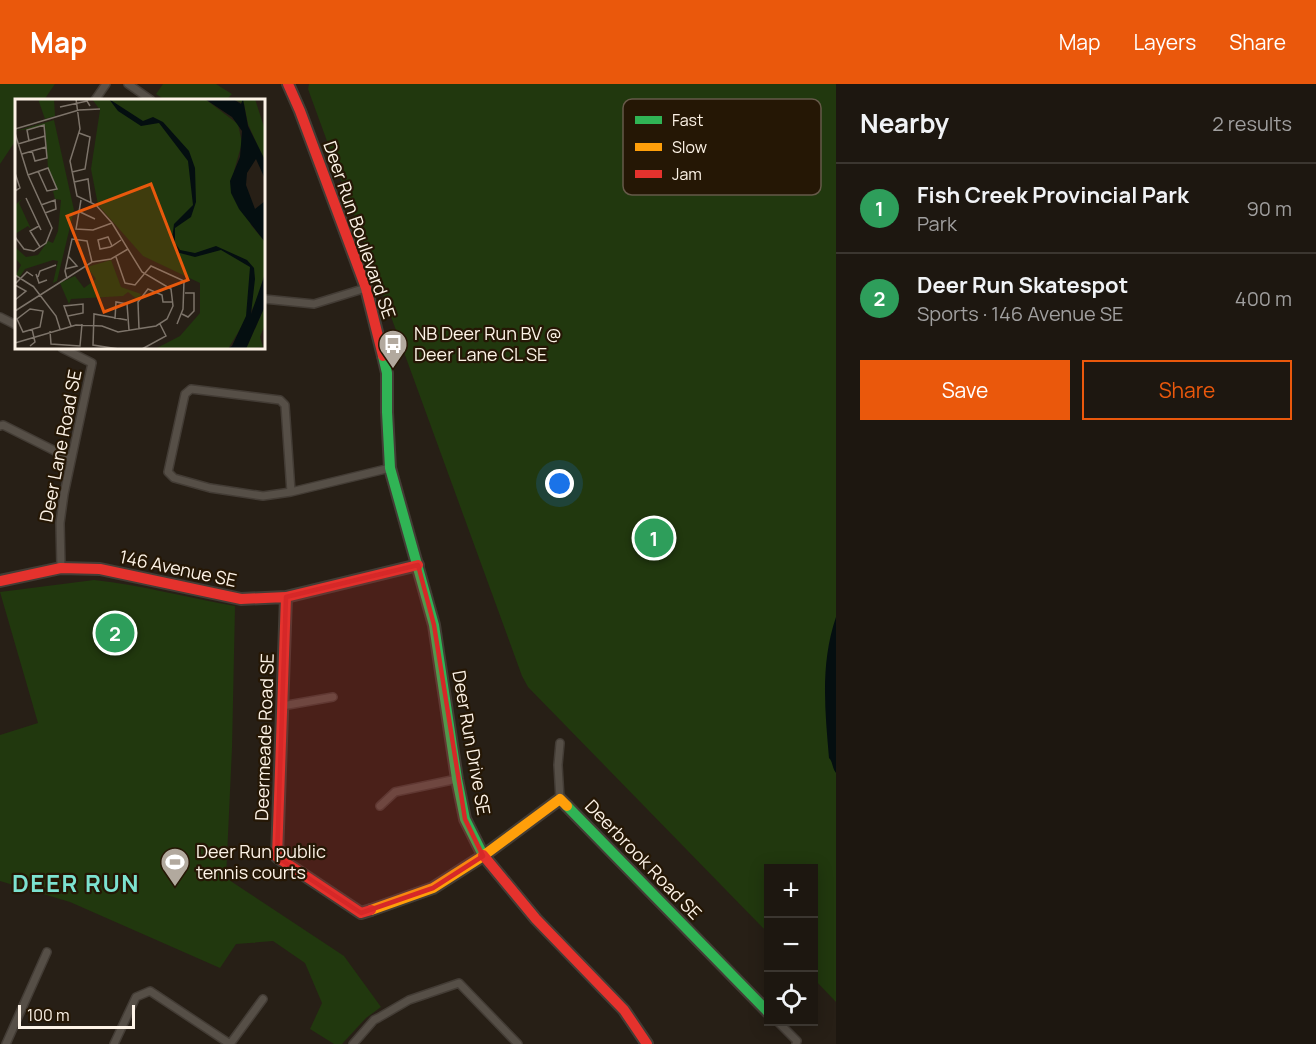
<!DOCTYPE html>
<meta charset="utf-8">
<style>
body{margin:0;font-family:Manrope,sans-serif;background:#2a241e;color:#f1f3f6}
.controls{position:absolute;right:18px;bottom:18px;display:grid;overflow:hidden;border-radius:0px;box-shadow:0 3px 15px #0003}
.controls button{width:54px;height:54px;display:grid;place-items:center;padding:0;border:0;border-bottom:2px solid #3b3630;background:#1d1710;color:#f1f3f6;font:30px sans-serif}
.scale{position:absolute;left:18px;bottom:15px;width:117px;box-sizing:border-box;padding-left:6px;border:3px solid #fdf3e7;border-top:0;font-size:16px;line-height:21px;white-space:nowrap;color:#fdf3e7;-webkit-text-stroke:4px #251705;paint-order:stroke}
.you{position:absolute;left:560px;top:400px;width:21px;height:21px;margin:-15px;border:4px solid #fff;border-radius:50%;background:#1a73e8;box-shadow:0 0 0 9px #1a73e833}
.badge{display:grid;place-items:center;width:39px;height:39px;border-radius:50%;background:#ea580c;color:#fff;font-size:20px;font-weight:700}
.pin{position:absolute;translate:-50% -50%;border:3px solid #fff;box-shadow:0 2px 6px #0006}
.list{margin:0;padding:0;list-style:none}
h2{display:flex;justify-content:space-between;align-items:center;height:78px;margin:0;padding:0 24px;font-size:26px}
h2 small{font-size:20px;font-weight:400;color:#a09f9f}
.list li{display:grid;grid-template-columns:39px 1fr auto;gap:18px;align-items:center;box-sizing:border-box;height:90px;padding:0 24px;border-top:2px solid #3b3630}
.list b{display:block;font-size:22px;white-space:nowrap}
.list p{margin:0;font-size:20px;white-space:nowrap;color:#a09f9f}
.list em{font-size:20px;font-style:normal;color:#a09f9f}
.actions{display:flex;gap:12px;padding:18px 24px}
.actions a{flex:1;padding:14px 0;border:2px solid #ea580c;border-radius:0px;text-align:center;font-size:21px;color:#ea580c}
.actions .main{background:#ea580c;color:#fff}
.icon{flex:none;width:33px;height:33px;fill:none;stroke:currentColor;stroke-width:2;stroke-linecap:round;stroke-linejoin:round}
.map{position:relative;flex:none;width:836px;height:960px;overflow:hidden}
header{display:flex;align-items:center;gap:36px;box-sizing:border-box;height:84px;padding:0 30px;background:#ea580c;color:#fff}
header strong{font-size:28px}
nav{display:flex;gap:33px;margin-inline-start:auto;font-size:21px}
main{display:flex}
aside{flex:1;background:#1d1710}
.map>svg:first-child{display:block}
.green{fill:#21380e}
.water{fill:#040e10}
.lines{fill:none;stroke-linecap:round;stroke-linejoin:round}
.street-casing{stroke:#433c35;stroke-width:10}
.fast-casing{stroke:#433c35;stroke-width:14}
.slow-casing{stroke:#433c35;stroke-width:14}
.jam-casing{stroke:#433c35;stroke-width:14}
.street{stroke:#564f47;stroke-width:7}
.fast{stroke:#30b455;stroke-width:10}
.slow{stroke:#ff9f0a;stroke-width:10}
.jam{stroke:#e5322d;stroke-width:10}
.marked{fill:#d62828;fill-opacity:0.2;stroke:#d62828;stroke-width:4.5;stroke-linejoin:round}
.labels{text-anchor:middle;stroke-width:4.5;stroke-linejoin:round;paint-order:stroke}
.street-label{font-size:18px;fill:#fdf3e7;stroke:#251705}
.poi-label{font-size:18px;fill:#fdf3e7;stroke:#251705;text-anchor:start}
.district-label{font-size:24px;font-weight:bold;letter-spacing:1.5px;fill:#7ce2d0;stroke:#251705}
.inset-road{fill:none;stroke:#7d746a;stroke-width:1.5}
.view{fill:#e8590c;fill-opacity:0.15;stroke:#e8590c;stroke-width:3}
.inset-edge{fill:none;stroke:#fdf3e7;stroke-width:3}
.key{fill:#251705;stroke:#665949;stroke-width:1.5}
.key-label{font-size:16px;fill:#fdf3e7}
</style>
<header>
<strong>Map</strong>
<nav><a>Map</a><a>Layers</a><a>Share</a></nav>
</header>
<main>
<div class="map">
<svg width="836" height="960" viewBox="0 0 836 960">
<rect width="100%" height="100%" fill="#271f16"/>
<path class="green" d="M 0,0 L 55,0 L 44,16 L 16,16 L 16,56 L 0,80 Z
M 163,0 L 216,0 L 232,10 L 226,16 L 165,16 L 156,10 Z
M 309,0 L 836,0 L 836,918 L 814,895 L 814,784 L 768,784 L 768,849 L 528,603 L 522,592 L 308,5 Z
M 94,496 C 142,501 188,514 235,522 L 232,664 L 226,794 L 344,872 L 381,923 L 366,934 L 342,960 L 334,960 L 310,945 L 322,919 L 305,879 L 273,857 L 236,860 L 220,884 L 70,818 L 0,797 L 0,651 L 38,639 L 0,508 Z"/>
<path class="water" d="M 836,533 L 836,689 C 832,684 833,678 829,674 C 825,626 820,580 836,533 Z"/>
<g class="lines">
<g class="street-casing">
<path id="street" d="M 128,0 L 151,16
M 95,16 L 106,0
M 264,215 L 314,220 L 366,204
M 0,233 L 16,241
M 0,342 L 3,341 L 71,375
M 291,408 L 285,321 L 280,316 L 191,305 L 185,310 L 168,388 L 174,394 L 210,404 L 263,412 L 291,408 L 390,384
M 61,484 L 60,439 L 64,410 L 92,279 L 62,264
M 282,622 L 333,613
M 560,659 L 558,681 L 560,715
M 380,722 L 395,708 L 457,695
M 778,938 L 797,957 L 796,960
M 6,960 L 47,868
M 114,960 L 136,913 L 150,907 L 230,960
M 230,960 L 263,915
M 353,960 L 374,936 L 378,934 L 409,916 L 459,899 L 518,960"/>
</g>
<g class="fast-casing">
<path id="fast" d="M 383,272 L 387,289 L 387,328 L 390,384 L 434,541 L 457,695 L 465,735 L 483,771
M 567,722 L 768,928"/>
</g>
<g class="slow-casing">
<path id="slow" d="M 371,826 L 433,804 L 483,772 L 560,715 L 567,722"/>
</g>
<g class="jam-casing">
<path id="jam" d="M 288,0 L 300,27 L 366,204 L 383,272
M 0,497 L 61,484 L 100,485 L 241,515 L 286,513 L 418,481
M 286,513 L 277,773 L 361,829 L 371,826
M 483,771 L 536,835 L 624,926 L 647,960"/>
</g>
<use href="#street" class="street"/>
<use href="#fast" class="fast"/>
<use href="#slow" class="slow"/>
<use href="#jam" class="jam"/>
</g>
<path class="marked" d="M 418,481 L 434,541 L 465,735 L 483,772 L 433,804 L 361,829 L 277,773 L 286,513 Z"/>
<defs>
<g id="bus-pin" transform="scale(1.5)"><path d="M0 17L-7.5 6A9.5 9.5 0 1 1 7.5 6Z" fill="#b2a99e" stroke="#251705"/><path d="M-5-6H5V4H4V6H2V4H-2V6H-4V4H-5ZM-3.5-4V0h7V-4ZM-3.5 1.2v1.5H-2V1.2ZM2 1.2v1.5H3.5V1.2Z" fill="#fff"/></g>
<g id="stadium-pin" transform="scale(1.5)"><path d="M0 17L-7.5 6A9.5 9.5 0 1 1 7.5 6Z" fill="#b2a99e" stroke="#251705"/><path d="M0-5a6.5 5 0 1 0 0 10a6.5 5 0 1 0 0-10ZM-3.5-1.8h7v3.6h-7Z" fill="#fff"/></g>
</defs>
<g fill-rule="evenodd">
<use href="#bus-pin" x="393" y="260"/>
<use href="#stadium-pin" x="175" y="778"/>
</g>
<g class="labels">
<g class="street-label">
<text transform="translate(359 146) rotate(71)" y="6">Deer Run Boulevard SE</text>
<text transform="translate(61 362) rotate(-79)" y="6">Deer Lane Road SE</text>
<text transform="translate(178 485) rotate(12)" y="6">146 Avenue SE</text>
<text transform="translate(265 653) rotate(-88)" y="6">Deermeade Road SE</text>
<text transform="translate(471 659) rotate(80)" y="6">Deer Run Drive SE</text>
<text transform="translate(643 776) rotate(46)" y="6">Deerbrook Road SE</text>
</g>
<g class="poi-label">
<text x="414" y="256">NB Deer Run BV @<tspan x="414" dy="21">Deer Lane CL SE</tspan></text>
<text x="196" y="774">Deer Run public<tspan x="196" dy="21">tennis courts</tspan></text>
</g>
<g class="district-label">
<text x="76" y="808">DEER RUN</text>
</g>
</g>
<g transform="translate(15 15)">
<rect width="250" height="250" fill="#271f16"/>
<path d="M 23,0 L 39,0 L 40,17 L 30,20 ZM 77,0 L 190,0 L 223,25 L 227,44 L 219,72 L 236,126 L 250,143 L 250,173 L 242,202 L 213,250 L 140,250 L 165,237 L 185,214 L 185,184 L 128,157 L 83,106 L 76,70 L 85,11 ZM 218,0 L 240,0 L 250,31 L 250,63 L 233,25 L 229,5 ZM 39,21 L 59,111 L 42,182 L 38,184 L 43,162 L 38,161 L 10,170 L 4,179 L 1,176 L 6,166 L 0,159 L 0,148 L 11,158 L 23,156 L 33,142 L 38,144 L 43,132 L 46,101 L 40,100 L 38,92 L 42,91 L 33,69 L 30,27 L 1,32 ZM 7,100 L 4,104 L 16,130 L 13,127 L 0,135 L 0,106 ZM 96,161 L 106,188 L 126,195 L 123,201 L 113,193 L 108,197 L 56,200 L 54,205 L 45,184 L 60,177 L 69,189 L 81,180 L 72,168 ZM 250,207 L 250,225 L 245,238 L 248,248 L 231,250 Z" fill="#21380e"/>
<path d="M 94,0 L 128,22 L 138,18 L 148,23 L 174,52 L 180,69 L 181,103 L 176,118 L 160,129 L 160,144 L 165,151 L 180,154 L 201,147 L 232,161 L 239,169 L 240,180 L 236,215 L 250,175 L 250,207 L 231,250 L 212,250 L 217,247 L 231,217 L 235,168 L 206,151 L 180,158 L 161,153 L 157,140 L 159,125 L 178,106 L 173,62 L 144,24 L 126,27 L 103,12 ZM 190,0 L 218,0 L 226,5 L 228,0 L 233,27 L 250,61 L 250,80 L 241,60 L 232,74 L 231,86 L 240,110 L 250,102 L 250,143 L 224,110 L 216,94 L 215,82 L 225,58 L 227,32 L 217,18 Z" fill="#040e10"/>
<path class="inset-road" d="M 45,8 L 72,2 L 75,7M 0,30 L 64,11 L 85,10M 0,34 L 13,76 L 37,129 L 31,144 L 19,152 L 9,150 L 0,138M 14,42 L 12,31 L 29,26 L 32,59 L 20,62 L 17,52M 3,45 L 30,37M 7,55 L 31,48M 57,73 L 70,70 L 75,38 L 64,34M 0,74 L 5,89 L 0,92M 13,76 L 33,69 L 42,90 L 32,92 L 23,72M 59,83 L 73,80 L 76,103M 11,99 L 26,131M 66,101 L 61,130 L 78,131 L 97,124M 26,106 L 40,101 L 41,110 L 30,114M 63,112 L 80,120M 24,127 L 15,132 L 25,148M 97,147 L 93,138 L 83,141 L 85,150 L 95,148 L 97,147 L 106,141M 101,158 L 110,184 L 120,186 L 136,167 L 169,182 L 168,210 L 162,225M 50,170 L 62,167 L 53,157M 21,175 L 24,184 L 32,181M 0,176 L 19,188M 23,178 L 25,172 L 41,166M 52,180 L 50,172 L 57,140 L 72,142 L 77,163M 0,185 L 12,173 L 18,177M 0,186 L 11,192 L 0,201M 18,187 L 41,217 L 45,230M 15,210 L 28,212 L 25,228 L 8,233 L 2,220 ZM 0,212 L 77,163 L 96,160 L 113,150M 167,215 L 173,218 L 179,212 L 179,194 L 170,194M 53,217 L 68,214 L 68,205 L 49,207 L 56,227M 100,220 L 101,203 L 112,205 L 114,231M 124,230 L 123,203 L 133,190 L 147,196 L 148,203 L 157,203M 35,232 L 36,245 L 65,247 L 67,225M 0,244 L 61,226 L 87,227 L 103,233 L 141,227 L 152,220 L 158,207 L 156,190 L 127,173 L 97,124 L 81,106 L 62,97 L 55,62 L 65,30 L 61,0M 15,247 L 20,243 L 17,230M 104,250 L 78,246 L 79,215 L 112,221M 127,250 L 151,237 L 145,225"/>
<path class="view" d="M 136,85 L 173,181 L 89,213 L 52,117 Z"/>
<rect width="250" height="250" class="inset-edge"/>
</g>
<rect x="623" y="15" width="198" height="96" rx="9" class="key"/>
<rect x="635" y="32" width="27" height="8" fill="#30b455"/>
<rect x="635" y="59" width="27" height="8" fill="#ff9f0a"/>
<rect x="635" y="86" width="27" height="8" fill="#e5322d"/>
<g class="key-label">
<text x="672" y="42">Fast</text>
<text x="672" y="69">Slow</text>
<text x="672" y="96">Jam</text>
</g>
</svg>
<div class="controls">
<button>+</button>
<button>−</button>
<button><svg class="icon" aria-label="locate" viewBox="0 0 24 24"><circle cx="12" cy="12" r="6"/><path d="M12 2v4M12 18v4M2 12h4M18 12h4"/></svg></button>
</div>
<div class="scale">100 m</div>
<div class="you"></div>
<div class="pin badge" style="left:654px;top:454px;background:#2e9e5b">1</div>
<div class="pin badge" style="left:115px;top:549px;background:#2e9e5b">2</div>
</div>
<aside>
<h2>Nearby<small>2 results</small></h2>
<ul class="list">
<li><span class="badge" style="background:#2e9e5b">1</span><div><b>Fish Creek Provincial Park</b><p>Park</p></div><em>90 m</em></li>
<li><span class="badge" style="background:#2e9e5b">2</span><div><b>Deer Run Skatespot</b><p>Sports · 146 Avenue SE</p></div><em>400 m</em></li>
</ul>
<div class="actions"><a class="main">Save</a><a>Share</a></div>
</aside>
</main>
